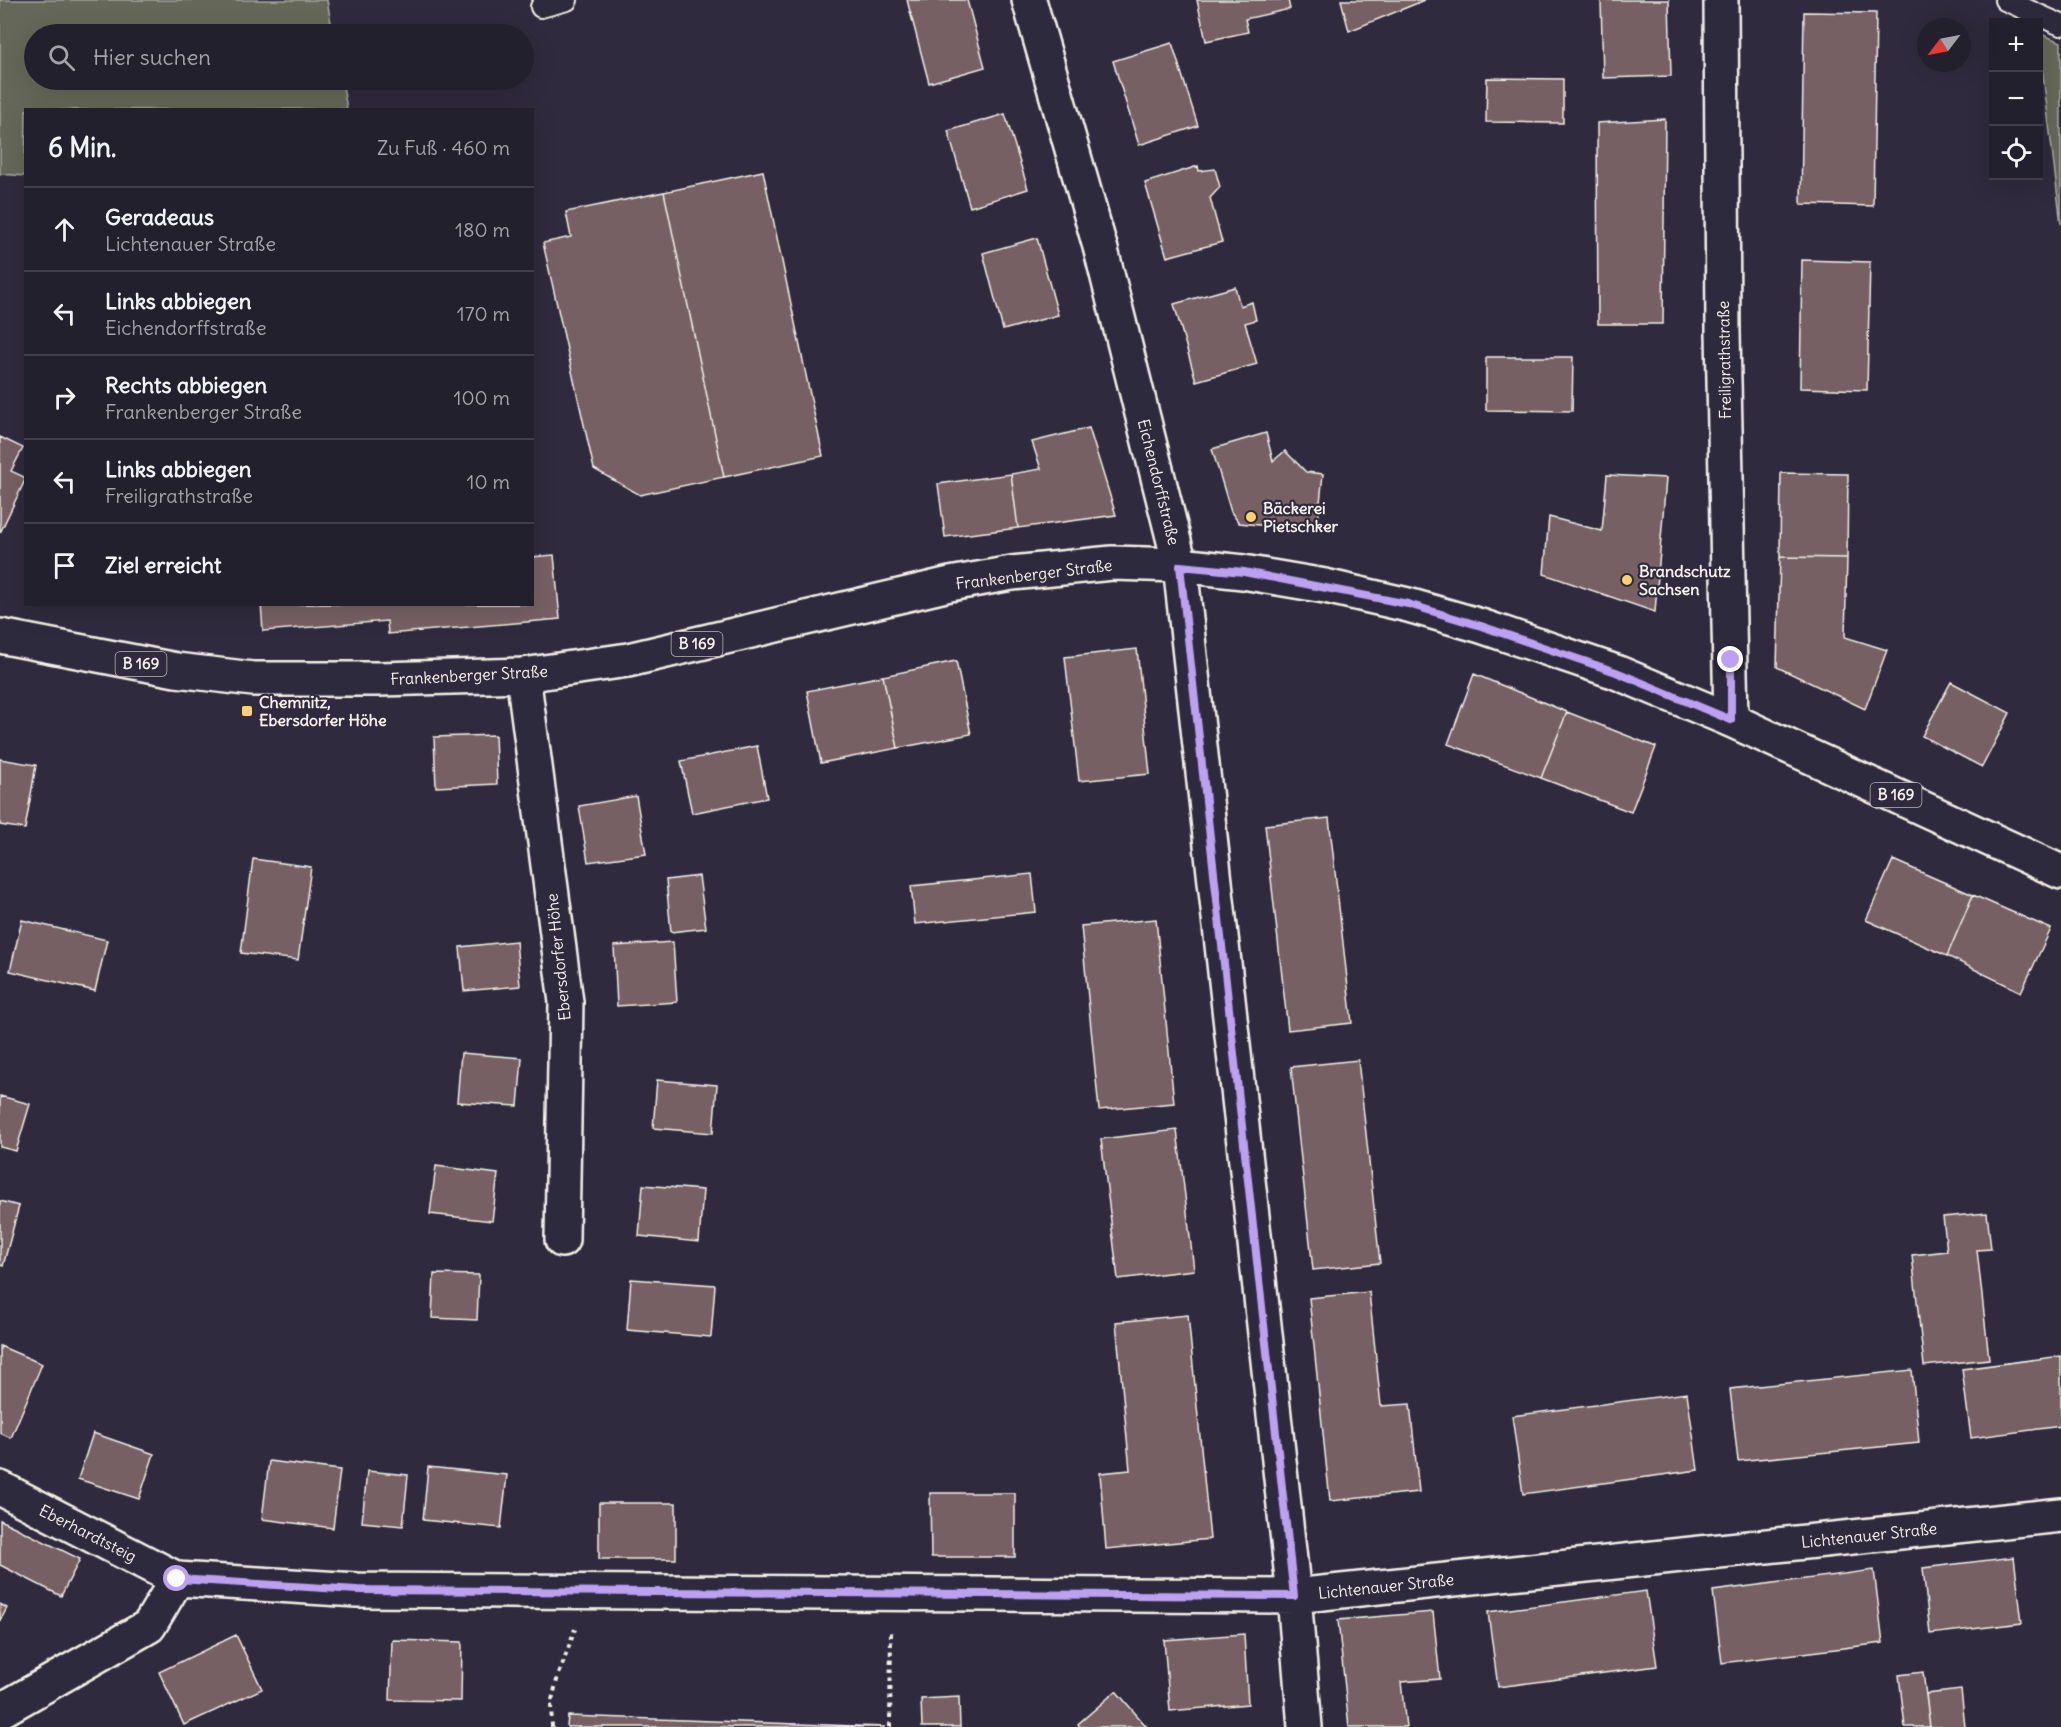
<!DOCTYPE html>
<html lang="de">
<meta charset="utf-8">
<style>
body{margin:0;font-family:Delius,sans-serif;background:#2b2836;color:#f1f3f6}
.controls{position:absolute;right:18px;top:18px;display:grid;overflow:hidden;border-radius:0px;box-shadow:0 6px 24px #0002}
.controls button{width:54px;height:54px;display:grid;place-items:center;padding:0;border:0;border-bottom:2px solid #403e4a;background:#23202e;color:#f1f3f6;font:30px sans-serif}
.compass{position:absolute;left:1917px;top:18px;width:54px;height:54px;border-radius:50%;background:#23202e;box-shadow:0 6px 24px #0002;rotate:238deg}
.stop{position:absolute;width:18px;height:18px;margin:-14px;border:4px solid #bca0f2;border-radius:50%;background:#fff}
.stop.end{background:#bca0f2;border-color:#fff;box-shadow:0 2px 6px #0008}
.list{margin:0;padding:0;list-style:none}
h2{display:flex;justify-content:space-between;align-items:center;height:78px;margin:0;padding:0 24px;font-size:26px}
h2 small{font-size:20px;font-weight:400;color:#a3a3aa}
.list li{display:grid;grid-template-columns:39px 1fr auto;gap:18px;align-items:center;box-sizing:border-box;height:84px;padding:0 24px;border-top:2px solid #403e4a}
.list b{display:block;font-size:22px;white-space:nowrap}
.list p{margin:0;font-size:20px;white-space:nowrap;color:#a3a3aa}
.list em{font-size:20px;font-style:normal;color:#a3a3aa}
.icon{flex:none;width:33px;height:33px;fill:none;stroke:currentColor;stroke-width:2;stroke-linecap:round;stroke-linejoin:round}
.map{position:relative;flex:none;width:2061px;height:1727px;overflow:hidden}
.search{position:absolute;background:#23202e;box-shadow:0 6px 24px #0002;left:24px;top:24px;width:510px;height:66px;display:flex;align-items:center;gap:15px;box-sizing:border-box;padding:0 21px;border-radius:33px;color:#a3a3aa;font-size:22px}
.panel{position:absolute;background:#23202e;box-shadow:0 6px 24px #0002;left:24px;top:108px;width:510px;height:498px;border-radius:0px}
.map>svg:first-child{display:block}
.green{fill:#656859;stroke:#acaca0;stroke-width:1.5}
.building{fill:#766064;stroke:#f4f1e8;stroke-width:1.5}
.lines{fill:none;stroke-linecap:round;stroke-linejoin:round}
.service-casing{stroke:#f4f1e8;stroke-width:24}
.minor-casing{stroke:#f4f1e8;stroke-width:38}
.primary-casing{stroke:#f4f1e8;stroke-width:38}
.path{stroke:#f4f1e8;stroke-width:4;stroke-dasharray:4.5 4.5;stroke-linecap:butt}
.service{stroke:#2f2a3d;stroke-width:20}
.minor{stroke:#2f2a3d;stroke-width:33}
.primary{stroke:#2f2a3d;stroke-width:33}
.route{stroke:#bca0f2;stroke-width:8}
.poi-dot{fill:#ffd166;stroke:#2f2a3d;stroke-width:2}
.labels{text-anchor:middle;stroke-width:4.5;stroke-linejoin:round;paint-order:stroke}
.shield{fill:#2f2a3d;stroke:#b9b5b5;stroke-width:1.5}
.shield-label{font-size:15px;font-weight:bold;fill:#f4f1e8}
.street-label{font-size:16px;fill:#f4f1e8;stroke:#2f2a3d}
.poi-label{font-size:16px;font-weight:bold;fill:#f4f1e8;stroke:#2f2a3d;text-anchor:start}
</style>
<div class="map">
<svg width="2061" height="1727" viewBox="0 0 2061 1727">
<rect width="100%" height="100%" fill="#2f2a3d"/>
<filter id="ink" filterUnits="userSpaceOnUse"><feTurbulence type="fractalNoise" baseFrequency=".0167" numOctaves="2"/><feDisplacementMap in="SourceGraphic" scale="12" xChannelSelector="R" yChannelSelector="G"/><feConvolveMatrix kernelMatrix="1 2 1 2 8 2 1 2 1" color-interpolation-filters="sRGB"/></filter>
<g filter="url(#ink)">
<path class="green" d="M 0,0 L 327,0 L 333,34 L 34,34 L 34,80 L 342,80 L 347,109 L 26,110 L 25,176 L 0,174 Z
M 2038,33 L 2061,42 L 2061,224 L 2039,42 Z"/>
<path class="building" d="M 907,0 L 967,0 L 985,67 L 929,83 Z
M 1197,0 L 1288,0 L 1290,9 L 1245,19 L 1248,32 L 1206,41 Z
M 1341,0 L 1425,0 L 1349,31 Z
M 1601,0 L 1669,0 L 1671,76 L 1603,78 Z
M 1804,12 L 1876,13 L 1873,206 L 1801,204 Z
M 1172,43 L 1198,126 L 1139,145 L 1113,61 Z
M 1487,78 L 1563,79 L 1563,123 L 1486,122 Z
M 1005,114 L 1028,189 L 970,207 L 948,131 Z
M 1665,119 L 1663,324 L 1598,324 L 1597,123 Z
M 1198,166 L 1199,171 L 1215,169 L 1220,187 L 1210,198 L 1222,242 L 1167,257 L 1145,183 Z
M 763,171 L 823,456 L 724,477 L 664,192 Z
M 664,192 L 724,477 L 640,495 L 594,469 L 543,243 L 571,237 L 566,212 Z
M 1037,238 L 1058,315 L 1003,330 L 983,253 Z
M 1802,260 L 1870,262 L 1867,390 L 1800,388 Z
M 1235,287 L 1240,306 L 1252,302 L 1256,320 L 1245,323 L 1257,364 L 1196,381 L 1174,304 Z
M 1486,357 L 1573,357 L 1572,411 L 1486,410 Z
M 1089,428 L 1116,515 L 1018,528 L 1011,474 L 1041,469 L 1032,442 Z
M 1266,433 L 1273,461 L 1285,451 L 1306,472 L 1323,474 L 1317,531 L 1239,523 L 1231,512 L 1212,449 Z
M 0,437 L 23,448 L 11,471 L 26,478 L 0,533 Z
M 1781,473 L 1848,474 L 1847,558 L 1780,557 Z
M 1011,474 L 1018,528 L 945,537 L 938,484 Z
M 1607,475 L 1666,478 L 1655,612 L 1544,574 L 1549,517 L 1602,531 Z
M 554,555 L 560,619 L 388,634 L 387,621 L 263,631 L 261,604 L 532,604 L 532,557 Z
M 1780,557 L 1847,558 L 1845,637 L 1887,650 L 1865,709 L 1777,667 Z
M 1137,649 L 1150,774 L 1079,781 L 1065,657 Z
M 956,661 L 971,734 L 898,748 L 883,676 Z
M 1474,674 L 1567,712 L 1541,778 L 1448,744 Z
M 883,676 L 898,748 L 821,763 L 807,691 Z
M 1951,682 L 2010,713 L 1982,767 L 1922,736 Z
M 1567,712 L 1656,747 L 1631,812 L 1541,778 Z
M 495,735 L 497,784 L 436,787 L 434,737 Z
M 757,746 L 767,798 L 692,813 L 681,761 Z
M 0,759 L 36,765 L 25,829 L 0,825 Z
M 636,796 L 646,854 L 588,862 L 579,806 Z
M 1329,818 L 1352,1023 L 1288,1030 L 1265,825 Z
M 253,859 L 311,867 L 298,960 L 241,953 Z
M 1893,860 L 1973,895 L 1947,956 L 1866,920 Z
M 1032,874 L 1036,912 L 915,924 L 911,886 Z
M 699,876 L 706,928 L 671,932 L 666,880 Z
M 1973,895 L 2051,929 L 2021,992 L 1947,956 Z
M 1156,919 L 1174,1103 L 1099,1110 L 1081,926 Z
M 22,920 L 107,940 L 95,991 L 10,971 Z
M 516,941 L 520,986 L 464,991 L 460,947 Z
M 673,942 L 677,1002 L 617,1006 L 614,946 Z
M 461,1053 L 522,1058 L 518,1106 L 457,1102 Z
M 1358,1060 L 1380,1263 L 1313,1270 L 1291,1067 Z
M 657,1080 L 717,1085 L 713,1133 L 653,1128 Z
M 0,1096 L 30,1104 L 16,1151 L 0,1147 Z
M 1177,1130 L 1194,1270 L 1118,1279 L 1101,1139 Z
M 436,1166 L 498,1174 L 492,1221 L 430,1214 Z
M 643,1185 L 703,1190 L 699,1242 L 639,1236 Z
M 0,1201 L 19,1206 L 3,1266 L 0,1265 Z
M 1987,1213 L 1991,1249 L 1977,1250 L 1989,1359 L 1924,1366 L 1912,1255 L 1947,1251 L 1943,1217 Z
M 434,1274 L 479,1275 L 477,1320 L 432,1318 Z
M 631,1279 L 715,1285 L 711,1337 L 627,1330 Z
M 1369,1292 L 1381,1406 L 1410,1404 L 1419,1492 L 1330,1501 L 1309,1298 Z
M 1188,1315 L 1210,1539 L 1106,1549 L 1100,1473 L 1130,1470 L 1116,1322 Z
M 0,1346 L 42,1364 L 11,1438 L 0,1433 Z
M 2061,1356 L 2061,1426 L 1971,1438 L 1962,1369 Z
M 1912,1370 L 1919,1443 L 1738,1461 L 1730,1389 Z
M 1687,1393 L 1698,1470 L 1523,1494 L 1512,1416 Z
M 93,1433 L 154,1454 L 139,1499 L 78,1479 Z
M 269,1461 L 340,1470 L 333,1528 L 262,1519 Z
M 428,1467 L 507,1475 L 501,1528 L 423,1520 Z
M 367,1471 L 408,1475 L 403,1526 L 362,1522 Z
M 930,1493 L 1015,1493 L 1015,1557 L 931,1557 Z
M 599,1503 L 676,1503 L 676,1559 L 599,1559 Z
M 0,1520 L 80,1559 L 61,1596 L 0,1565 Z
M 2014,1557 L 2022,1623 L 1930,1634 L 1923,1568 Z
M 1874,1570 L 1883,1643 L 1722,1663 L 1713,1591 Z
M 1646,1591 L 1657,1666 L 1498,1687 L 1488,1612 Z
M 0,1604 L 7,1608 L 0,1621 Z
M 1433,1612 L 1440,1679 L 1401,1682 L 1406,1727 L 1349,1727 L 1338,1620 Z
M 1244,1634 L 1248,1704 L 1170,1711 L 1164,1640 Z
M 236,1635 L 262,1689 L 184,1725 L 159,1672 Z
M 392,1640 L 462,1642 L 461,1701 L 390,1700 Z
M 1923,1672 L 1930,1727 L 1905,1727 L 1899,1675 Z
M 1961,1690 L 1965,1727 L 1930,1727 L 1926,1694 Z
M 1116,1691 L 1147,1727 L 1080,1727 L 1078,1724 Z
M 959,1697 L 960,1727 L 922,1727 L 921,1699 Z
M 568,1716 L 885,1727 L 567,1727 Z"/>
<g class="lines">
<g class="service-casing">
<path id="service" d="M 2005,0 L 2061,25
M 541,7 L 567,0"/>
</g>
<g class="minor-casing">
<path id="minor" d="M 1029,0 L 1101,250 L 1180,565 L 1294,1596 L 1305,1727
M 1721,0 L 1723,332 L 1731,720
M 523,675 L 566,1002 L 562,1240
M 0,1488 L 177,1579 L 357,1590 L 1294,1596 L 2061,1515
M 0,1711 L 149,1626 L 177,1579"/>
</g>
<g class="primary-casing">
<path id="primary" d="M 0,636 L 176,670 L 253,679 L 379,679 L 523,675 L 628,660 L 950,584 L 1012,573 L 1112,563 L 1180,565 L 1243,572 L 1325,586 L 1408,605 L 1481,626 L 1616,672 L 1731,720 L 2061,872"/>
</g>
<path class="path" d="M 552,1727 L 551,1704 L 557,1680 L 575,1629
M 890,1727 L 891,1630"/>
<use href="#service" class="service"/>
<use href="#minor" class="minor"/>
<use href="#primary" class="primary"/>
</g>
</g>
<g class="lines" filter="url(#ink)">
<path class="route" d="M 177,1579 L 357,1590 L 1294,1596 L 1180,566 L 1244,572 L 1408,604 L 1481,626 L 1616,672 L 1731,720 L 1731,660"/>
</g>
<g class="poi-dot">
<circle cx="1251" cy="517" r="6"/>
<circle cx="1627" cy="580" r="6"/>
<rect x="241" y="705" width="12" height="12" rx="3"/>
</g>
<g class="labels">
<g class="shield">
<rect x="671.5" y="632" width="51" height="24" rx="4.5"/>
<rect x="115.5" y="652" width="51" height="24" rx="4.5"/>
<rect x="1870.5" y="783" width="51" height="24" rx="4.5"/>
</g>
<g class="shield-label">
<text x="697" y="649">B 169</text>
<text x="141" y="669">B 169</text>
<text x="1896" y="800">B 169</text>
</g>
<g class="street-label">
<text transform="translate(1724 360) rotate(-91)" y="6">Freiligrathstraße</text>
<text transform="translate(1159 482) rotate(76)" y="6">Eichendorffstraße</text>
<text transform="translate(1034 574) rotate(-7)" y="6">Frankenberger Straße</text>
<text transform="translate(469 675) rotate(-3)" y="6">Frankenberger Straße</text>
<text transform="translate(558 957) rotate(-96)" y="6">Ebersdorfer Höhe</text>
<text transform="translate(88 1533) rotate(27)" y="6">Eberhardtsteig</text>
<text transform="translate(1869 1535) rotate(-6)" y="6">Lichtenauer Straße</text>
<text transform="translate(1386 1586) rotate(-6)" y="6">Lichtenauer Straße</text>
</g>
<g class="poi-label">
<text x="1263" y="514">Bäckerei<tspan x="1263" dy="18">Pietschker</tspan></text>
<text x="1639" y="577">Brandschutz<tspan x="1639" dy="18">Sachsen</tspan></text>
<text x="259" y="708">Chemnitz,<tspan x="259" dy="18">Ebersdorfer Höhe</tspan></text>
</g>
</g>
</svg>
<div class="controls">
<button>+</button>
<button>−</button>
<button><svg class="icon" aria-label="locate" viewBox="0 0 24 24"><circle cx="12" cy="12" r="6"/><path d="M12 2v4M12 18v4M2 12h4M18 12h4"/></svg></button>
</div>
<svg class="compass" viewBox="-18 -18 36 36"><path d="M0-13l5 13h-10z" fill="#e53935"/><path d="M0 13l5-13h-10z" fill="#a3a3aa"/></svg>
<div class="stop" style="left:177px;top:1579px"></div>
<div class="stop end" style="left:1731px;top:660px"></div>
<div class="search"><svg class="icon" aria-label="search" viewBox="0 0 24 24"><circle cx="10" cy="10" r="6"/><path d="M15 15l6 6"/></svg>Hier suchen</div>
<section class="panel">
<h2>6 Min.<small>Zu Fuß · 460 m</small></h2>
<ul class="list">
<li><svg class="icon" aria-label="ahead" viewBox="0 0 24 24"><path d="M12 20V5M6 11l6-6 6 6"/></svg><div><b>Geradeaus</b><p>Lichtenauer Straße</p></div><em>180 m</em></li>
<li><svg class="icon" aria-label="left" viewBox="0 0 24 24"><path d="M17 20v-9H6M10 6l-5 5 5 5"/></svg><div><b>Links abbiegen</b><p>Eichendorffstraße</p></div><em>170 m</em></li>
<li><svg class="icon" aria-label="right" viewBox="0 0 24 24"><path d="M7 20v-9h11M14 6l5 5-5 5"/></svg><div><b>Rechts abbiegen</b><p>Frankenberger Straße</p></div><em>100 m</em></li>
<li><svg class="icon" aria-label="left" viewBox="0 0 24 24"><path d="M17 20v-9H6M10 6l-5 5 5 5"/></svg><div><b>Links abbiegen</b><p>Freiligrathstraße</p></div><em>10 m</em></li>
<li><svg class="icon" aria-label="arrive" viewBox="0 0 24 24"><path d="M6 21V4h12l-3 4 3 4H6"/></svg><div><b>Ziel erreicht</b></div></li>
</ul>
</section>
</div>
